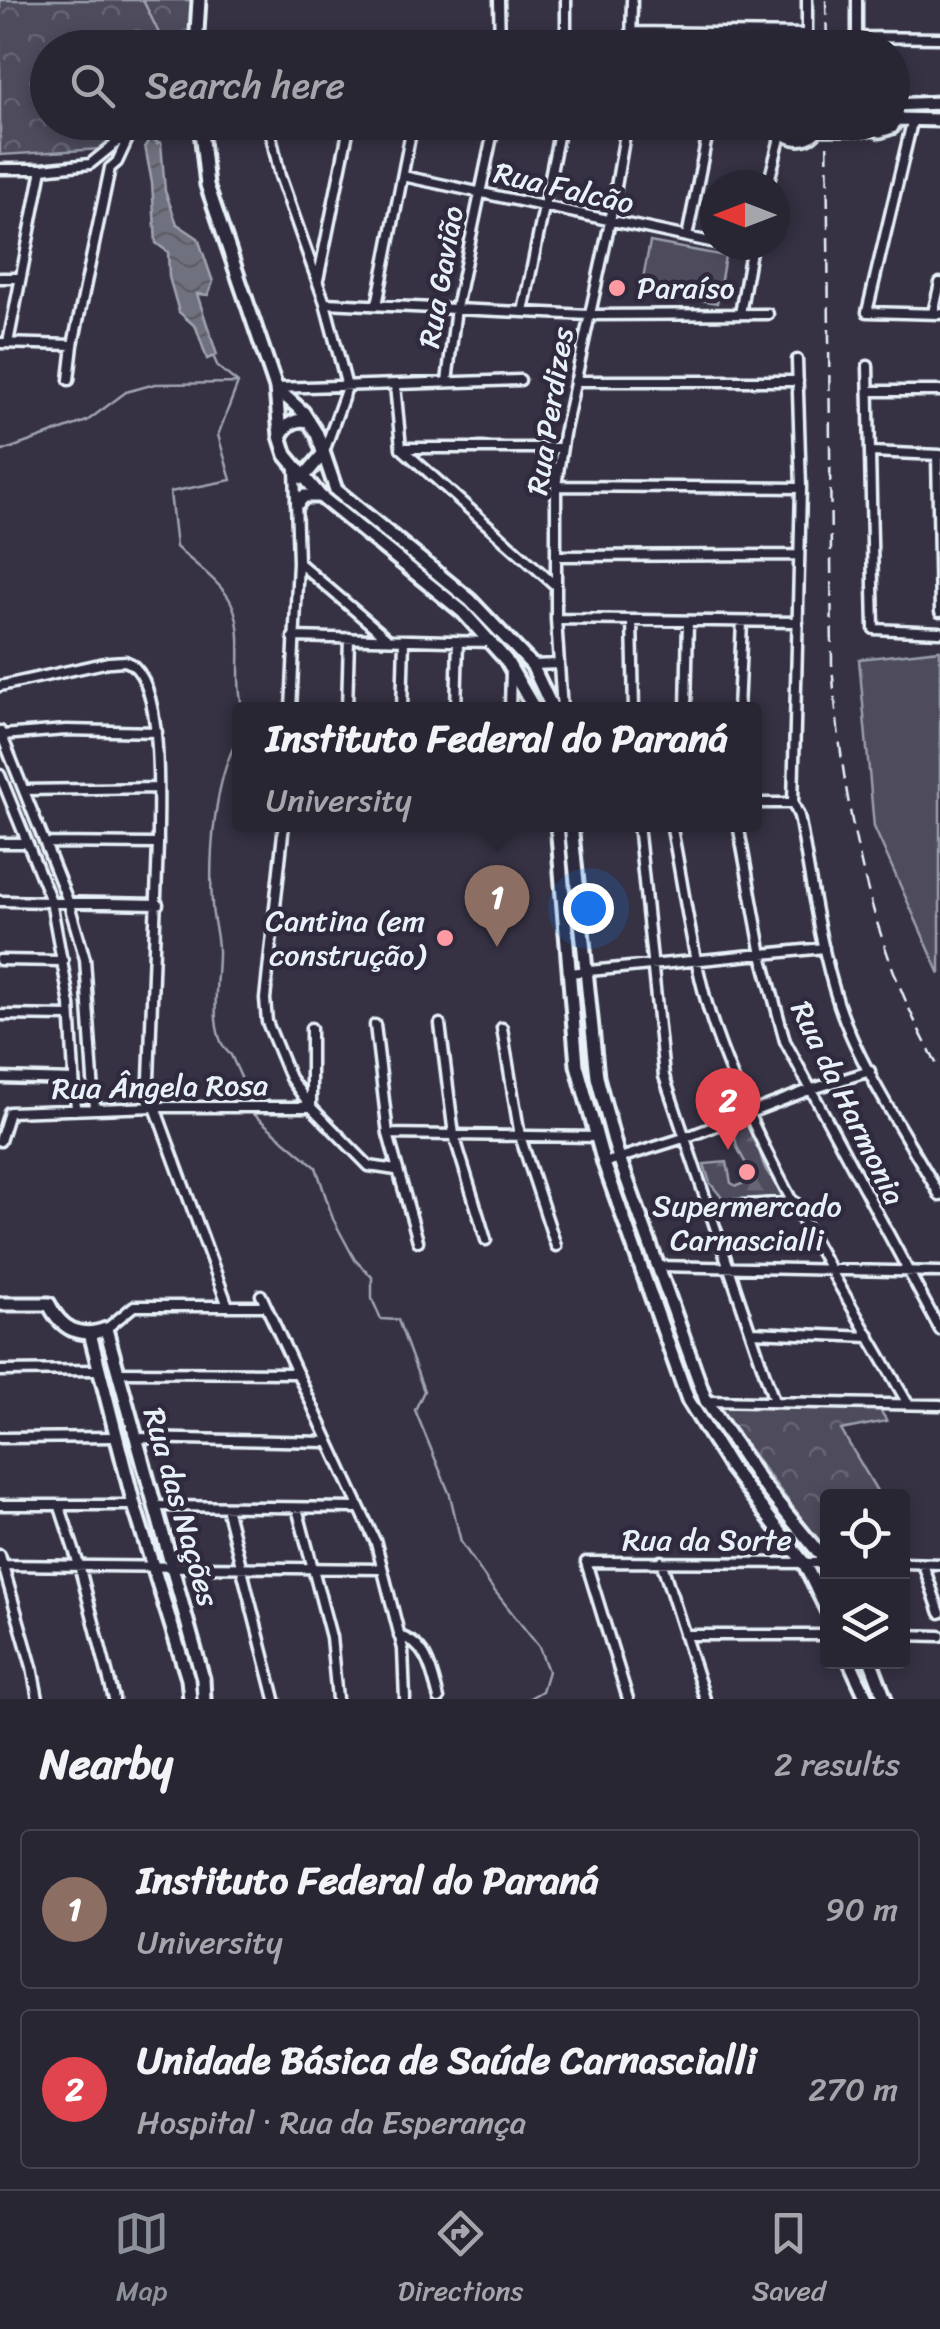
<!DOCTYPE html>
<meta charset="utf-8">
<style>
body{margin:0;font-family:Sriracha,sans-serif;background:#34323f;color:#f1f3f6}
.controls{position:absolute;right:30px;bottom:30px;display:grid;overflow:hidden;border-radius:10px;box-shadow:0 5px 15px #0003}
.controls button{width:90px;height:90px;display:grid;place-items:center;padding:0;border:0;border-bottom:2px solid #44434e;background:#282633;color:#f1f3f6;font:50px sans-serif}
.compass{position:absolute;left:700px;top:170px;width:90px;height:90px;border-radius:50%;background:#282633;box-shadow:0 5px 15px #0003;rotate:270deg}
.you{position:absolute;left:588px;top:908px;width:35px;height:35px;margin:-25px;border:8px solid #fff;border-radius:50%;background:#1a73e8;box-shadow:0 0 0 15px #1a73e833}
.badge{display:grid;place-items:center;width:65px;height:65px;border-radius:50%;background:#8c9099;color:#fff;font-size:32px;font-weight:700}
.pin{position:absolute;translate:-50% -82px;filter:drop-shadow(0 2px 5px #0008)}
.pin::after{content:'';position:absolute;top:52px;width:35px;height:30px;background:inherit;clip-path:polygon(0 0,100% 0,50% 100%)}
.popup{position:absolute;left:232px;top:702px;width:530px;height:130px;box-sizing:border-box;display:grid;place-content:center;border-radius:10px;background:#282633;filter:drop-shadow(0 2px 8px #0005);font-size:32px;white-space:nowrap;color:#a5a5ac}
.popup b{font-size:38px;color:#f1f3f6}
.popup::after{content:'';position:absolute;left:50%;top:100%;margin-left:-20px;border:20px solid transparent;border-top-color:#282633}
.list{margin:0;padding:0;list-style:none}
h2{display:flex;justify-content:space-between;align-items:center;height:130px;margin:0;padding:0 40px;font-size:42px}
h2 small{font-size:32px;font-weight:400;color:#a5a5ac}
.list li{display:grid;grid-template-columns:65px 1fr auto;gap:30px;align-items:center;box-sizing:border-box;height:160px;margin:0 20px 20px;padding:0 20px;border:2px solid #44434e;border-radius:10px}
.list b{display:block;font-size:38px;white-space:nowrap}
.list p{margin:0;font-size:32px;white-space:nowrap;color:#a5a5ac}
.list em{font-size:32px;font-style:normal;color:#a5a5ac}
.icon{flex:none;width:55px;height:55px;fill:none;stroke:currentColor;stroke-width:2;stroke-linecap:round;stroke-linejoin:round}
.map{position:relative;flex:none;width:940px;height:1699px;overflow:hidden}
.search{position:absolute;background:#282633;box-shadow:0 5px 15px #0003;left:30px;right:30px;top:30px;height:110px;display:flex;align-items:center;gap:25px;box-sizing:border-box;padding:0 35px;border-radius:55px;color:#a5a5ac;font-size:38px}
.sheet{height:490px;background:#282633}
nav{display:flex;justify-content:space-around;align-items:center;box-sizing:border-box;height:140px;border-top:2px solid #44434e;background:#282633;font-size:28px;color:#a5a5ac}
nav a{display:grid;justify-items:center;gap:5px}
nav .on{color:#8c9099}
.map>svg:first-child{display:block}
.forest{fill:url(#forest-firs);stroke:#9a9eaa;stroke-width:2.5}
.park{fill:url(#park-crowns);stroke:#9a9eaa;stroke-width:2.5}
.pitch{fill:#4d4b5c;stroke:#9a9eaa;stroke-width:2.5}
.water{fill:url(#water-waves);stroke:#a0a4af;stroke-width:2.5}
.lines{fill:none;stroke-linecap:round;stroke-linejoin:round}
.stream{stroke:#a0a4af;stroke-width:2.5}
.street-casing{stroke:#e8f1f8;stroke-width:15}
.secondary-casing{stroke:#e8f1f8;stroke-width:19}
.street{stroke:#2f2a3d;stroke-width:8}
.secondary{stroke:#2f2a3d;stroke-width:11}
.rail{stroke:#e8f1f8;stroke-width:2.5;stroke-dasharray:15 8;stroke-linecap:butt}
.poi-dot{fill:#ff9aa2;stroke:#2f2a3d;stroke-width:4}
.labels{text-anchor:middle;stroke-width:9;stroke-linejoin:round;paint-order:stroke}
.street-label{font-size:30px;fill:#e8f1f8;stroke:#2f2a3d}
.poi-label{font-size:30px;fill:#e8f1f8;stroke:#2f2a3d;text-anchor:start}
</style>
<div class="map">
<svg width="940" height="1699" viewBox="0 0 940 1699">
<defs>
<pattern id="forest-firs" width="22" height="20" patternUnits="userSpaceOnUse" patternTransform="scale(2.5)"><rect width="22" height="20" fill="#4d4b5c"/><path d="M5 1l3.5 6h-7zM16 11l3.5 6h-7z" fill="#676574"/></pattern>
<pattern id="park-crowns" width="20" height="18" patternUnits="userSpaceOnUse" patternTransform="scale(2.5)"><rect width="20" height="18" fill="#4d4b5c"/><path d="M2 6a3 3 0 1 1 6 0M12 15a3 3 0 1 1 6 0" fill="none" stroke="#676574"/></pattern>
<pattern id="water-waves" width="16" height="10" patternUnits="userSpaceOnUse" patternTransform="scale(2.5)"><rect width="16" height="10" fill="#70717f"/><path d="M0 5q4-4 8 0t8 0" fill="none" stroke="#5b5c64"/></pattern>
</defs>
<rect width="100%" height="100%" fill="#363244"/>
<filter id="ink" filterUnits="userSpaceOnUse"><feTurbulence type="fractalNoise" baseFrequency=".01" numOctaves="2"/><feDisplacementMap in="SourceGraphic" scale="20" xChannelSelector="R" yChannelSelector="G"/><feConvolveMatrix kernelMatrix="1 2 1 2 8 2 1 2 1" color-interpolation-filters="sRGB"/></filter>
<g filter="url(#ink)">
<path class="forest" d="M 746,1121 C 762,1138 757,1160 770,1176 L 779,1177 L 789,1199 L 723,1199 L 710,1183 L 704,1164 L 727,1162 L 731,1183 L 737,1186 L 754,1179 L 737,1147 L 733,1127 Z"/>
<path class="park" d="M 0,0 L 192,0 L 191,37 L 187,47 L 48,48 L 48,122 L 124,123 L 102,149 L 0,155 Z
M 726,1407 L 878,1407 L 887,1421 L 841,1430 L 880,1496 L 828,1496 L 827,1552 L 720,1411 Z"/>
<path class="pitch" d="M 650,242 L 725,256 L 717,303 L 641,289 Z
M 940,650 L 940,974 L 874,827 L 859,659 Z"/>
<path class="water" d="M 150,139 L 161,143 L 165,191 L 177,224 L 198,238 L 213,282 L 208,295 L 197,294 L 217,355 L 207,359 L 196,327 L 179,312 L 169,277 L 168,252 L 156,243 L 152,183 L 145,146 Z"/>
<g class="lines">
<path class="stream" d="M 143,0 L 166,48
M 155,130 L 157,144
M 214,358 L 218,367 L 238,383 L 218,435 L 231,480 L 170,492 L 176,547 C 193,563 221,582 231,602 C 247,635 233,675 243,710
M 0,452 L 87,421 L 126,392 L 155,384 L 237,383
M 240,735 C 214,777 209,855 212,904 C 212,919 218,934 218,950 C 219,978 206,1036 231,1055 L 252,1102
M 253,1110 L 254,1115 L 316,1167 L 333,1219 L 355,1260 L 372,1277 L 372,1299 L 381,1319 L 398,1320 L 424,1391 L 415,1410 L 450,1495 L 461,1542 L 490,1585 L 539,1647 L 548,1671 L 542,1691 L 528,1699"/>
<g class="street-casing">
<path id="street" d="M 499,0 L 500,48
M 807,0 L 807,48
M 857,0 L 857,48
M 632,32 L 807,34
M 858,37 L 940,38
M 566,48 L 566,0
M 631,48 L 632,0
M 913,118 L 867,312 L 940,314
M 268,122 L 280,176 L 325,303 L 347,387 L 324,452
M 110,168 L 117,162 L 130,134
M 0,169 L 42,169 L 90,164 L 142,122
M 403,176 L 715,243
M 768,185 L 782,130
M 687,237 L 710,122
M 724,245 L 751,251
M 0,278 L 20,278
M 318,280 L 350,122
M 325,303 L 589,315 L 768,314
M 377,305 L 413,122
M 523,312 L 561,122
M 933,313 L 940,283
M 740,314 L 752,245
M 0,343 L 73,345
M 8,343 L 42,169
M 797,360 L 801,488 L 793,803 L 799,816 C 811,879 819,944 839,1005 C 860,1068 908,1138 940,1196
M 868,366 L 874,629 L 940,632
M 69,380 L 73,345 L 110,168
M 575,381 L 798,381
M 447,382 L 456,308 L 495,122
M 395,385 L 401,448 L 556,586
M 276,388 L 520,380
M 869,391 L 940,391
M 401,448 L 561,448
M 871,452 L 940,455
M 937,455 L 940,612
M 556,486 L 801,488
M 557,556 L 799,555
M 298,562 L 388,639
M 556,619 L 798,622
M 632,620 L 634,710
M 293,637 L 489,642
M 532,665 L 559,664
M 0,686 L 109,662 C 110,662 124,661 125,661 C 167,674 157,809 158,844
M 291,710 L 298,562 L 295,469
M 347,710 L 349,638
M 402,710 L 404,640
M 456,710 L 458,641
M 510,710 L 511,669
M 562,710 L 556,619 L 556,486 L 564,434 L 610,222 L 627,122
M 686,710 L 688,621
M 738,710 L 742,622
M 0,731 L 68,901 L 85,959 L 95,1109
M 2,735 L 66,730 L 157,732
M 0,775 L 51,901 L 70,1005 L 76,1110
M 24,790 L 157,788
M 754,803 L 793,803
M 284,824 L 265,999 L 267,1022 L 290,1078 L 311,1107 L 369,1166 L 396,1170
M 638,824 L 664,1076 L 774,1401
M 671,824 C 685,893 693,967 716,1033 C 762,1164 840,1284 908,1404
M 738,824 L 762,955 L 785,1041 L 940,1330
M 0,843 L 27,843
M 45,843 L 158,844 L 149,1079 L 155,1107 L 228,1306
M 0,901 L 158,904
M 0,960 L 63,961
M 569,973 L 824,948
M 0,1015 L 70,1016
M 440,1024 L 454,1135 L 486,1240
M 375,1025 L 388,1134 L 418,1241
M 311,1028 L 311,1107
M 502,1028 L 520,1136 L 556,1246
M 0,1078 L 74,1080
M 388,1134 L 596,1137
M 0,1141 L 9,1112 L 155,1107 L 311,1107
M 604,1163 L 687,1137 L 809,1090 L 870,1071
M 711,1207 L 795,1202
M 658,1266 L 940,1272
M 261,1295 L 376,1543 L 403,1649 L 405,1699
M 106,1329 L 134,1306 L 266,1306
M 752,1332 L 870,1337
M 0,1371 L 100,1370
M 118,1372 L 297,1373
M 706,1401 L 940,1405
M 0,1438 L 117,1437
M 136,1438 L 327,1442
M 0,1505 L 134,1505
M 155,1506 L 357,1508
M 60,1507 L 79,1565 L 114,1699
M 226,1507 L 275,1699
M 297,1508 L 331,1637 L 337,1699
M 0,1555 L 32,1667 L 38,1699
M 661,1561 L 705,1699
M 902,1563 L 940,1564
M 923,1564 L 940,1613
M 0,1565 L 381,1569
M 684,1635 L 828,1635
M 902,1635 L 940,1636
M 399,1636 C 428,1644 432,1673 439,1699
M 628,1699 L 586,1562 L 828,1563"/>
</g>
<g class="secondary-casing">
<path id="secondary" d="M 196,48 L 199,0
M 892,105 L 940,103
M 896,119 L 940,120
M 200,122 L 207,185 L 276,388 L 280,436 L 286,455 L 320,496 L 463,612 L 506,660 L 535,710
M 779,122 L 787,135 C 801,142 815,138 820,122
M 872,126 L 880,131 L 892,127 L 897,115 L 892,107
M 818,128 L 876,129
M 276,388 L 303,412 L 317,434 L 336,490 L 470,600 L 532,665 L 553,710
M 280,436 C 287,424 295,418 309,421
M 303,478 L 323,454
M 298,503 L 304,496 L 320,496
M 557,824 L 577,1065 L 604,1163 L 688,1400 L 730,1467 L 804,1563 L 828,1612
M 571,824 L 597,1077 L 616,1149 L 706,1401 L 760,1481 L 828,1564
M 0,1304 L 49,1304 C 61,1329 80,1339 106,1329 L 203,1679 L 204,1699
M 90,1333 L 134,1505 L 188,1679 L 190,1699
M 850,1662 L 867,1699
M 871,1662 L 885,1699"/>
</g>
<use href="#street" class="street"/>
<use href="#secondary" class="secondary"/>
<path class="rail" d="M 826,0 L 827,48
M 827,122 L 832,664 C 842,804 870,947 940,1070"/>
</g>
</g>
<g class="poi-dot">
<circle cx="617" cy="288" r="10"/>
<circle cx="445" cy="938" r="10"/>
<circle cx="747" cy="1172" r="10"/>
</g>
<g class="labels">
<g class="street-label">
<text transform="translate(564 188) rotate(13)" y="10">Rua Falcão</text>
<text transform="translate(441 277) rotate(-80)" y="10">Rua Gavião</text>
<text transform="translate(550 411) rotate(-81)" y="10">Rua Perdizes</text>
<text transform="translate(160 1087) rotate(-1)" y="10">Rua Ângela Rosa</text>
<text transform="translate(848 1103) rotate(64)" y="10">Rua da Harmonia</text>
<text transform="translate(181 1507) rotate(74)" y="10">Rua das Nações</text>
<text x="707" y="1550">Rua da Sorte</text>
</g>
<g class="poi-label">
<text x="637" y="298">Paraíso</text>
<text x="425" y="931" text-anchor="end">Cantina (em<tspan x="425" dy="34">construção)</tspan></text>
<text x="747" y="1216" text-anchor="middle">Supermercado<tspan x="747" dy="34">Carnascialli</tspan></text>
</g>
</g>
</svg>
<div class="controls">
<button><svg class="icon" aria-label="locate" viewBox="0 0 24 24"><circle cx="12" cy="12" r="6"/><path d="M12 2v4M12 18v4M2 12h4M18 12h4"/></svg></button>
<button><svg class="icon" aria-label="layers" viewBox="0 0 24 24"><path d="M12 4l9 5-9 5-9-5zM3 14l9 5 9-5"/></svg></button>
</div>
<svg class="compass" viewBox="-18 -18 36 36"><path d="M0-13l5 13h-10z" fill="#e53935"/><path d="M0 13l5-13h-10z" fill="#a5a5ac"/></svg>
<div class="you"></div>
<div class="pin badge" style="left:497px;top:947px;background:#8d6e63">1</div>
<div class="popup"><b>Instituto Federal do Paraná</b>University</div>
<div class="pin badge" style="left:728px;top:1150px;background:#e0444e">2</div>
<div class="search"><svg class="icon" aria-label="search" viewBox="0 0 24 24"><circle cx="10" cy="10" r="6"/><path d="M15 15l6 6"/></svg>Search here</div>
</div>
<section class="sheet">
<h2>Nearby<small>2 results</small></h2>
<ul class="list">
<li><span class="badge" style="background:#8d6e63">1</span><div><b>Instituto Federal do Paraná</b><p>University</p></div><em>90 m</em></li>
<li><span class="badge" style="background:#e0444e">2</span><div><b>Unidade Básica de Saúde Carnascialli</b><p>Hospital · Rua da Esperança</p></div><em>270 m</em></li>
</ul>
</section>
<nav>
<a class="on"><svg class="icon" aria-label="map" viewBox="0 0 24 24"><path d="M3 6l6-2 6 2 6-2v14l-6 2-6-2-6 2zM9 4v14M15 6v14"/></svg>Map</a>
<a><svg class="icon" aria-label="directions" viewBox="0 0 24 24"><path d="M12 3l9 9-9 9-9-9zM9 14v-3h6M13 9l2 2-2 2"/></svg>Directions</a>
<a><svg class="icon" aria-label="saved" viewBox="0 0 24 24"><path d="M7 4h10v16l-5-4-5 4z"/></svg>Saved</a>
</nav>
